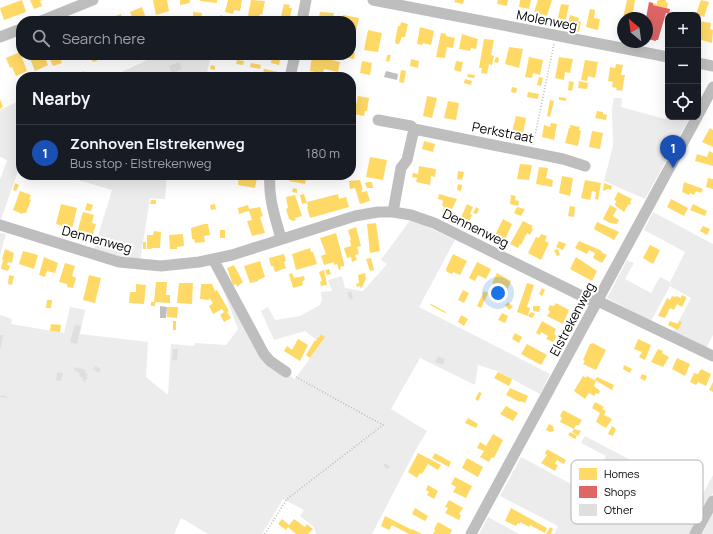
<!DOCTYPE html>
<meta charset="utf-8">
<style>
body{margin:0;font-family:Manrope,sans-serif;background:#242831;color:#f1f3f6}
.controls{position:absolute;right:12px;top:12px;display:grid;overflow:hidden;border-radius:8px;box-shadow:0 4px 16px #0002}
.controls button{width:36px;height:36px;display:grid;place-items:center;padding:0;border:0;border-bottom:1px solid #363941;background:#171b24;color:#f1f3f6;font:20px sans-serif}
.compass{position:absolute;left:617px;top:12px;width:36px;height:36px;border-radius:50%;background:#171b24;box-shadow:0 4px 16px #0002;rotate:331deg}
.you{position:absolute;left:498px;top:293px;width:14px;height:14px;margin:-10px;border:3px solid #fff;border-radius:50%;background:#1a73e8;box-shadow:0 0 0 6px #1a73e833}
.badge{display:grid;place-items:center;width:26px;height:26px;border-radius:50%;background:#adaeaf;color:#fff;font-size:13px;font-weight:700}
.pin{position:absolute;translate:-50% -33px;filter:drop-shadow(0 1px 2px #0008)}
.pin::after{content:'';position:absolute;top:21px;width:14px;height:12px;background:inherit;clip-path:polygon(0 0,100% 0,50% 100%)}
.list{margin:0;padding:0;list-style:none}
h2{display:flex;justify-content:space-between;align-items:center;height:52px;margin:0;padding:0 16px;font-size:17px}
h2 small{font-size:13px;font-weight:400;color:#9ea1a6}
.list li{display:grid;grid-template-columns:26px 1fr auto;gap:12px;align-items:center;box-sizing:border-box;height:56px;padding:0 16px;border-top:1px solid #363941}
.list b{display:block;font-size:15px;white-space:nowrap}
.list p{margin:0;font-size:13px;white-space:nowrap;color:#9ea1a6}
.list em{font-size:13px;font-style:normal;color:#9ea1a6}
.icon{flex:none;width:22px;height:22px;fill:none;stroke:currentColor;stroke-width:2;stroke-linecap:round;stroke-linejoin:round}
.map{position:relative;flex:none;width:713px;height:534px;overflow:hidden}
.search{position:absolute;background:#171b24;box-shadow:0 4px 16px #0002;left:16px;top:16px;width:340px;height:44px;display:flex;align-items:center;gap:10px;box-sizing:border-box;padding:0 14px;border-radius:16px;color:#9ea1a6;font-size:15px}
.panel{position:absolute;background:#171b24;box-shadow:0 4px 16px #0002;left:16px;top:72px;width:340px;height:108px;border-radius:16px}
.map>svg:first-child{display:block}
.green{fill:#ececec}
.water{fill:#bfbfbf}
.homes{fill:#ffd966}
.shops{fill:#e06666}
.building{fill:#dfdfdf}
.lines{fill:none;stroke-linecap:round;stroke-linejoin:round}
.path{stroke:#b9b9b9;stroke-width:1.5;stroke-dasharray:1 2;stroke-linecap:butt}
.minor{stroke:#bebebe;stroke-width:11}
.labels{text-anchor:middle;stroke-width:4;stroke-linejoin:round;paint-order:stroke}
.street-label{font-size:13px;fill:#000;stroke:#fff}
.key{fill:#fff;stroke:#b2b2b2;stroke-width:1}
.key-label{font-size:11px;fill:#000}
</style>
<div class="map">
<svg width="713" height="534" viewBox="0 0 713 534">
<rect width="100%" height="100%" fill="#fff"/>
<path class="green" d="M 158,55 L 170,55 L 172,57 L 176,55 L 211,55 L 206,77 L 111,77 Z
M 614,98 L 621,98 L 622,99 L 621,107 L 665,119 L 668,110 L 668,117 L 690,117 L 645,199 L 604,181 L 613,146 L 612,109 Z
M 21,100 L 21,163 L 0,222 L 0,180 L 7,160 L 0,157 L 0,110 Z
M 61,175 L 167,175 L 165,199 L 150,198 L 140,261 L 93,252 L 112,190 Z
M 653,212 L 713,244 L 713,335 L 706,348 L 673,332 L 691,298 L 670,286 L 651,321 L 607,298 L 627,260 L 634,263 L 625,279 L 651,293 L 660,277 L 670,282 L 685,252 L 644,230 Z
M 411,219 L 455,240 L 419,307 L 550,374 L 540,394 L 497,371 L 478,365 L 475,385 L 420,358 L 391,409 L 427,431 L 414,453 L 372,534 L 316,534 L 314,527 L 300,516 L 304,510 L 283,499 L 262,534 L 208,534 L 181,518 L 174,534 L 0,534 L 0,315 L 12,319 L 11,324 L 64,333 L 70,307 L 85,310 L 80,334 L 148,342 L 146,377 L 168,395 L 171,344 L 194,346 L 195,343 L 226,345 L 238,329 L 222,287 L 279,370 L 295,379 L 321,343 L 305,331 L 274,340 L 261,311 L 268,307 L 275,320 L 300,316 L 320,305 L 322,299 L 321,292 L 332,291 L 328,280 L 342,276 L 345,288 L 363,291 L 387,264 L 381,260 Z
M 0,233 L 6,234 L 0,255 Z
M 585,436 L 680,486 L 677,493 L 698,503 L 713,475 L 713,493 L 690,534 L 554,534 L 558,526 L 500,496 L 521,457 L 586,492 L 606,456 L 581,443 Z
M 713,509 L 713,534 L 700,534 Z
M 488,517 L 519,534 L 479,534 Z"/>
<path class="water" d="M 386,71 L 398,74 L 397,80 L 384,77 Z
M 160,306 L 167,307 L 166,318 L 160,318 Z"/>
<path class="homes" d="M 22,0 L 26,12 L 4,20 L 0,8 Z
M 30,0 L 43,0 L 40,1 L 42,6 L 34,9 Z
M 153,0 L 167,0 L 169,11 L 156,15 Z
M 180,0 L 190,0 L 190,3 L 180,5 Z
M 200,0 L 217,0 L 217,3 L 200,1 Z
M 228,0 L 242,0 L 240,11 L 234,10 L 233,14 L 225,12 Z
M 251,0 L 265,1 L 262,15 L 260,14 L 259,18 L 248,16 Z
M 455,0 L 464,0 L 463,4 L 454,2 Z
M 498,0 L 508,0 L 507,6 L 497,4 Z
M 520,0 L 531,0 L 529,9 L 519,7 Z
M 538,0 L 552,0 L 547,16 L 534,12 Z
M 627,0 L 635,0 L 632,18 L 623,18 Z
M 659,0 L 666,0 L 666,2 L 668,3 L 667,8 L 653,5 L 653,3 L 657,4 L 657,1 Z
M 701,0 L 709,2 L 704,17 L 696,14 Z
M 284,4 L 290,5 L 289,8 L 292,8 L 289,21 L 280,21 Z
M 561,4 L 569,5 L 565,24 L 557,22 Z
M 142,7 L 147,21 L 134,21 L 130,12 Z
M 590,9 L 595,10 L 594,18 L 600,19 L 598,30 L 586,27 Z
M 193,12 L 202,13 L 201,21 L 195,21 L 195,18 L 193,18 Z
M 320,12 L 334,13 L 332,21 L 318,21 Z
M 121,14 L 123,21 L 108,21 L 107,19 Z
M 220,15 L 224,16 L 223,21 L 219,21 Z
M 343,15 L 359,18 L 355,35 L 351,34 L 351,21 L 342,21 Z
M 570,15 L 579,18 L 578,21 L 581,22 L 579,32 L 567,29 Z
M 698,21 L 711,23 L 710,29 L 713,30 L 712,43 L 698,39 Z
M 401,22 L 408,24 L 405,37 L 402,37 L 399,44 L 396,44 L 395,41 L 398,26 L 400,26 Z
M 622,24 L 623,24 L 623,34 L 620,34 Z
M 420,27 L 434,31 L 431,45 L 423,43 L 422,45 L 417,44 Z
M 368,30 L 382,33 L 378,52 L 364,50 Z
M 667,32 L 668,32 L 668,44 L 666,43 Z
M 441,33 L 446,34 L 446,36 L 455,38 L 453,48 L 447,47 L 445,58 L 436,57 Z
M 462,34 L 478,39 L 476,49 L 471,48 L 470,51 L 459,49 Z
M 484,39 L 494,40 L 491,55 L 494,56 L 492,65 L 489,64 L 487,74 L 481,73 L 482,68 L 479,68 Z
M 509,47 L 523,49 L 519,68 L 505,64 Z
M 20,52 L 27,71 L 16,76 L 12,67 L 10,68 L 6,58 Z
M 352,52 L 355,53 L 354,59 L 348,58 L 348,55 L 351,55 Z
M 32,55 L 36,55 L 37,57 L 38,55 L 44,55 L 48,65 L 35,71 L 29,56 Z
M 48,55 L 69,55 L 60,58 L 62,63 L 53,66 Z
M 90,55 L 95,55 L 97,61 L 93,62 Z
M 212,55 L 217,56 L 216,59 L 212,59 Z
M 272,55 L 281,55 L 279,65 L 271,63 Z
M 312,55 L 340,62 L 338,72 L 324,69 L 323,73 L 321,73 L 310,71 Z
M 387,55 L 391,55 L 389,62 L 386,61 Z
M 496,57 L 499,58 L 498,63 L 494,62 Z
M 529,57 L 543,60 L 540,75 L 533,73 L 532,78 L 525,77 Z
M 559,57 L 573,59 L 570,73 L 565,72 L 564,80 L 555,78 Z
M 411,59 L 419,61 L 418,68 L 410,66 Z
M 237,60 L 244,61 L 243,65 L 236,64 Z
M 585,60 L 598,62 L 595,78 L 588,76 L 587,81 L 581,80 Z
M 362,61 L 372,63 L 370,75 L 360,73 Z
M 456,61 L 463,62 L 461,72 L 454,70 Z
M 251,63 L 261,65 L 260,69 L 250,67 Z
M 616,64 L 623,65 L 621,75 L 625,75 L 622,91 L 616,90 L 617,88 L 612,87 L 613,82 L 608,81 L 610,67 L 615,68 Z
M 211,65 L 215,66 L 215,70 L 210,69 Z
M 264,69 L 279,72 L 278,77 L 262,77 Z
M 401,70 L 406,71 L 404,83 L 399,82 Z
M 84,71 L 87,77 L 82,77 L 80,73 Z
M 217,72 L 221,73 L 220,77 L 216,76 Z
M 468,74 L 475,75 L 474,78 L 467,77 Z
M 539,77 L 543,78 L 541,86 L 537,85 Z
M 465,79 L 472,81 L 471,85 L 464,83 Z
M 569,81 L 574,82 L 572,91 L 568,90 Z
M 579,81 L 588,83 L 587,89 L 578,88 Z
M 20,84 L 21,86 L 21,93 L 16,87 Z
M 512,87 L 517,88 L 516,93 L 511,92 Z
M 528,92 L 539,94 L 538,99 L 527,97 Z
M 358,96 L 369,98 L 367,111 L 365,111 L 364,116 L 354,114 Z
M 427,96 L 437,98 L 432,118 L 423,116 Z
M 559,97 L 566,98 L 566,101 L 559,100 Z
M 0,99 L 3,107 L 0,109 Z
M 550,100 L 554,101 L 550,117 L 547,116 Z
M 448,101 L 459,103 L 456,120 L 444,118 Z
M 597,111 L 603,112 L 603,114 L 607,115 L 606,120 L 595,118 Z
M 516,116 L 526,118 L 523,133 L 512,132 Z
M 551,123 L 557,124 L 554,140 L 542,137 L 544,125 L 550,127 Z
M 570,125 L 580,127 L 579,130 L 581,131 L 578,146 L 565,143 L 569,128 L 570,128 Z
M 710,128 L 713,130 L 713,147 L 702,142 Z
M 592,131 L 603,133 L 600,149 L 589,147 Z
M 424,141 L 435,144 L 433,152 L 422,149 Z
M 709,151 L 713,153 L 713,166 L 695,161 L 697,154 L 707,157 Z
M 370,157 L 387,160 L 383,180 L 366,177 Z
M 520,164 L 532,165 L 529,180 L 517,179 Z
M 419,166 L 436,169 L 435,177 L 431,176 L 430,185 L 416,182 L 417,178 L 412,177 L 413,173 L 418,174 Z
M 539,167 L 548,168 L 546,178 L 553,180 L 552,187 L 536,184 Z
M 458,171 L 464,172 L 462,180 L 457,179 Z
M 223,175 L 231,175 L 230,179 L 222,178 Z
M 239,175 L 257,178 L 255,188 L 238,185 Z
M 286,175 L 307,175 L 305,184 L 289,181 L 290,178 L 285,178 Z
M 562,176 L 573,178 L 570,196 L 559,193 Z
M 708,178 L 713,179 L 713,189 L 706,187 Z
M 360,180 L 363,190 L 362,190 L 362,192 L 367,191 L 370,201 L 360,204 L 355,188 L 350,189 L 349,181 Z
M 585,180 L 601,183 L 598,200 L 595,199 L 596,192 L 592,191 L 590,200 L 581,198 Z
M 368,182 L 372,182 L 373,188 L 367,188 L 365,183 Z
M 684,182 L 703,189 L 701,193 L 696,191 L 694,195 L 690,193 L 689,195 L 682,192 Z
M 15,183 L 19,185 L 16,191 L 13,190 Z
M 604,183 L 612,186 L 611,190 L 608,189 L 603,191 Z
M 458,184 L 462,185 L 461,191 L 457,190 Z
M 293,188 L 297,189 L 297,193 L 292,192 Z
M 20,191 L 31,195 L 29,199 L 31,200 L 26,213 L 23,213 L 22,214 L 13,210 Z
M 618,192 L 632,199 L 630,202 L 631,204 L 628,205 L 624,212 L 616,206 L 615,204 L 616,201 L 614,200 Z
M 304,194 L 307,203 L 302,204 L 300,195 Z
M 338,194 L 339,199 L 346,197 L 349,207 L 310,218 L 307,207 L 308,207 L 307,202 Z
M 439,194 L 457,199 L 449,215 L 442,212 L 444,207 L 442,205 L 443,202 L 442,200 L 438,199 Z
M 295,195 L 302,216 L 295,218 L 296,220 L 293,221 L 289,219 L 286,209 L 288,208 L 286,197 Z
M 511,195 L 516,196 L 515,200 L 519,201 L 518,206 L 510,204 Z
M 671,199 L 688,208 L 684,216 L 667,207 Z
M 151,200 L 156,200 L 156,204 L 150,204 Z
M 87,203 L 93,205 L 91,211 L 85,210 Z
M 61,204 L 77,208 L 72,229 L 56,224 Z
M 215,204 L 216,209 L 211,210 L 210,205 Z
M 467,204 L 473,207 L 470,214 L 472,215 L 468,224 L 460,220 Z
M 693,204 L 707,211 L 705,216 L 690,210 Z
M 248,205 L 249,209 L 260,207 L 263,216 L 260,217 L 265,233 L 252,236 L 247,221 L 252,220 L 249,211 L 239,214 L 238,208 Z
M 610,205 L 617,209 L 613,216 L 619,220 L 617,224 L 610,223 L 603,219 Z
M 570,206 L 575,207 L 574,217 L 568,216 Z
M 476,207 L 479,209 L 477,214 L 473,213 Z
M 517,207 L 525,209 L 521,216 L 514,213 Z
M 83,212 L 94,215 L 92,223 L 96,224 L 92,237 L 77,233 Z
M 503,219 L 512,224 L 504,242 L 494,237 Z
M 523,221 L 533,226 L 531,228 L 533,229 L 530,235 L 527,233 L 521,245 L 520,244 L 518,248 L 510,244 Z
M 597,222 L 619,232 L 614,240 L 594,229 Z
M 376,223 L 380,251 L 370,253 L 367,224 Z
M 204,224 L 208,224 L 210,235 L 204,236 L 205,242 L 195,243 L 194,239 L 192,239 L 191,228 Z
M 703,226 L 710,229 L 707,235 L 700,231 Z
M 356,227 L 361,246 L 357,247 L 359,254 L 355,255 L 357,260 L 352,262 L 351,257 L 347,258 L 344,248 L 351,246 L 350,240 L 351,240 L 348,230 Z
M 220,230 L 225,230 L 225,238 L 220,238 Z
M 154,231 L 161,232 L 160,248 L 152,248 L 151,249 L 147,249 L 147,235 L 153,235 Z
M 336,233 L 344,263 L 344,266 L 340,267 L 341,270 L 339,270 L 337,264 L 334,265 L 334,262 L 324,265 L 321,256 L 326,254 L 320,238 Z
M 183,234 L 184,246 L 177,247 L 177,249 L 170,249 L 169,235 Z
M 541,234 L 547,236 L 545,241 L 549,243 L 541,260 L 528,253 L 536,237 L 539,238 Z
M 559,241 L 566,244 L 563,250 L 556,247 Z
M 579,241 L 602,251 L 601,252 L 607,255 L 602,263 L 593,258 L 595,253 L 589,250 L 587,254 L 575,248 Z
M 143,242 L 146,242 L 146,249 L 143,249 Z
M 650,245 L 660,250 L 653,264 L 643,258 Z
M 310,248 L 311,252 L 313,252 L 317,264 L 296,270 L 292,254 Z
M 5,249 L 14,253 L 12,263 L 8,262 L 7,265 L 10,266 L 8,271 L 1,269 L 3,260 L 2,259 Z
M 558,249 L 560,255 L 557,256 L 554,250 Z
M 23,251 L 38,255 L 34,269 L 19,264 Z
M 284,254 L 286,261 L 284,262 L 286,268 L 275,272 L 273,266 L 271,266 L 269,258 Z
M 453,254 L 467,261 L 460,275 L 453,272 L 452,274 L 447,272 L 446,269 Z
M 44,257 L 58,263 L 55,273 L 47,271 L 45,277 L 39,275 Z
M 576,257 L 597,271 L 592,281 L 570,269 Z
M 371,258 L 374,270 L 370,271 L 366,259 Z
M 260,261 L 265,277 L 258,280 L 258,281 L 250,283 L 244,266 Z
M 477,262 L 491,269 L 486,279 L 478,275 L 475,281 L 469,278 Z
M 65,263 L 75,266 L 72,276 L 76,278 L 73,288 L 67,287 L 67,284 L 59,282 Z
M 234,265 L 243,282 L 237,287 L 236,284 L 233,285 L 227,268 Z
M 329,269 L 331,274 L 327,275 L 325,270 Z
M 324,270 L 327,285 L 321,286 L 320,282 L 322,281 L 319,272 Z
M 292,273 L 294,278 L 304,276 L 305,279 L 302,282 L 303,285 L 293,288 L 289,274 Z
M 365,273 L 366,279 L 361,289 L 360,286 L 357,287 L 356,284 L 359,283 L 358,275 Z
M 497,273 L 511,281 L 506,293 L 501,291 L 503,288 L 492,283 Z
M 9,275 L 14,276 L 12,285 L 8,284 Z
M 89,275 L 101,278 L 95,303 L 83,300 Z
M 156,282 L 167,282 L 166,295 L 170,295 L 170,303 L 154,302 Z
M 179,283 L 193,283 L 192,304 L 177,303 Z
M 527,283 L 534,285 L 527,307 L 530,308 L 528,316 L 517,312 Z
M 136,284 L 146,285 L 144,304 L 129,303 L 130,292 L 136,292 Z
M 201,284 L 212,284 L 215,291 L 217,290 L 229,311 L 227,312 L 231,318 L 224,322 L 220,315 L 224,312 L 222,309 L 213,314 L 209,306 L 213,303 L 209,298 L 209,300 L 200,299 Z
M 542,288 L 545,290 L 542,296 L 539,294 Z
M 463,290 L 469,293 L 464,303 L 458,300 Z
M 484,291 L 488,293 L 481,308 L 477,306 Z
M 682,295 L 686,297 L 686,299 L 682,307 L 677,304 L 674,310 L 670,308 L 665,318 L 658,316 L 667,298 L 670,300 L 672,296 L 675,297 L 676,296 L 681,298 Z
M 47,300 L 52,300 L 51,308 L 46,308 Z
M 151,302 L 155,302 L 155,306 L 151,306 Z
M 508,302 L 513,307 L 509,310 L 505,305 Z
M 556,303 L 569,310 L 563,324 L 547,316 L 550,312 L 548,309 L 550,305 L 554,306 Z
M 431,304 L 446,312 L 445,313 L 430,305 Z
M 533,306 L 540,306 L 539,312 L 533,311 Z
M 167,307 L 178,307 L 177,318 L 167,317 Z
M 531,312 L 535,314 L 532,318 L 528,316 Z
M 502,313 L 508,316 L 505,323 L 498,320 Z
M 461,315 L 468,319 L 464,326 L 458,322 Z
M 173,321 L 176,321 L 176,330 L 173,330 Z
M 542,321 L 556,329 L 554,334 L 557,336 L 553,342 L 546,339 L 548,336 L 541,332 L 540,335 L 536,333 Z
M 670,321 L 678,324 L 679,321 L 682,322 L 678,330 L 668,325 Z
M 51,324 L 61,325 L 60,332 L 50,331 Z
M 515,333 L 522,337 L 519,343 L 512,339 Z
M 321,334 L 325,337 L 310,358 L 306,355 L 315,340 L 316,341 L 318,337 L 319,338 Z
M 298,339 L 308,345 L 300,361 L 284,351 L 287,346 L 292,350 Z
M 638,339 L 651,345 L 645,360 L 639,357 L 642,352 L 634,349 Z
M 593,343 L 606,350 L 596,370 L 583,364 L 585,361 L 583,360 L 586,353 L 590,344 Z
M 527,344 L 547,355 L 541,365 L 521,354 Z
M 658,349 L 663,351 L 662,353 L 669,357 L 663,367 L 651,362 Z
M 677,358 L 690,364 L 685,376 L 672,369 Z
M 624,365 L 632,369 L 630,373 L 623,369 Z
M 701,369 L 711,374 L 706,386 L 698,382 L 696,385 L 690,382 L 694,373 L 698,374 Z
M 498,372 L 512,379 L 509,386 L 494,378 Z
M 642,374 L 647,376 L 645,381 L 640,378 Z
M 583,376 L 586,378 L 587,376 L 596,381 L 594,386 L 600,391 L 599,394 L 596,393 L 594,396 L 589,393 L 585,399 L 574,391 Z
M 597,377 L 614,385 L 612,390 L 595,380 Z
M 713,382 L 713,392 L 709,390 Z
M 510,388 L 528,396 L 525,403 L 520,401 L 520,402 L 506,395 Z
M 479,392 L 482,393 L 478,401 L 475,399 Z
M 595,402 L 604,407 L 602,409 L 606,411 L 604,415 L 612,419 L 606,428 L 596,422 L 600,413 L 592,408 Z
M 506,406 L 518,413 L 513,421 L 500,414 Z
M 563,410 L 582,420 L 578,426 L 576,425 L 574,429 L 560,422 L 562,418 L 560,416 Z
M 468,418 L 478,424 L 476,428 L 465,423 Z
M 549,424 L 553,426 L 554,431 L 550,432 L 546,430 Z
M 612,426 L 616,429 L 613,436 L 608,434 Z
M 574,429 L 581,431 L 578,436 L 572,432 Z
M 570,432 L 577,436 L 575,439 L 568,435 Z
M 493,434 L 503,440 L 494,458 L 492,457 L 489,462 L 480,457 L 484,451 L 477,448 L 480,442 L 486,446 Z
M 547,449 L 566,460 L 564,464 L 557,460 L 555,464 L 558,465 L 555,471 L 541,463 L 547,455 L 545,454 Z
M 418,453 L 441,465 L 438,470 L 428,464 L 422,474 L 420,473 L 417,478 L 408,472 Z
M 435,453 L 451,462 L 449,467 L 432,458 Z
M 467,458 L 483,467 L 478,477 L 462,468 Z
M 455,477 L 472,486 L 466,498 L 453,492 L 456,487 L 451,484 Z
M 428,485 L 438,491 L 434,499 L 427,495 L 429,492 L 426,490 Z
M 449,500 L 463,508 L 459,514 L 461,515 L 459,520 L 445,513 L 448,508 L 445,507 Z
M 415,508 L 428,516 L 425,521 L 412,514 Z
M 511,508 L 547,528 L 545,533 L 530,525 L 529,527 L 520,522 L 520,524 L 518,523 L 516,526 L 505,521 Z
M 385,516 L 412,530 L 412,529 L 422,534 L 409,534 L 392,525 L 389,530 L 381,526 Z
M 282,519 L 289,525 L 294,519 L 305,527 L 307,524 L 313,529 L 308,534 L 296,534 L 288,527 L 286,530 L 278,524 Z
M 438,522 L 452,530 L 450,534 L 433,534 L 435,530 L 434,529 Z
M 550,527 L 553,529 L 551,534 L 546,534 Z"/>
<path class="shops" d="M 649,2 L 653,3 L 653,5 L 670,9 L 669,14 L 666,13 L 658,40 L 656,40 L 656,41 L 647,39 L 647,18 L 646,18 Z"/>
<path class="building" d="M 179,62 L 182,69 L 172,73 L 169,66 Z
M 351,291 L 353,298 L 350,300 L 347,293 Z
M 75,325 L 81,326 L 77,344 L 70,342 Z
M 0,335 L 3,335 L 1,348 L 0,348 Z
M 173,349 L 178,349 L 177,360 L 172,360 Z
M 438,356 L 445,359 L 443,365 L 435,362 Z
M 95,366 L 101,369 L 99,373 L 93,369 Z
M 75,367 L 78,369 L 79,367 L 86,371 L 85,373 L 88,374 L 86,377 L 88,377 L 85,382 L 82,380 L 83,378 L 79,376 L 80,374 L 74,370 Z
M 57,372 L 63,373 L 61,381 L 56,380 Z
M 1,395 L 7,396 L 7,398 L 0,397 Z
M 385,463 L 390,467 L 388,469 L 383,466 Z"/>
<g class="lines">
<path class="path" d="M 533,145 L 554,44
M 265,534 L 287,499 L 383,425 L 294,376"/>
<path class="minor" d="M 373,0 L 668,57
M 41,21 L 93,0
M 302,21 L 306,0
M 0,37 L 21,29
M 698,63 L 713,66
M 290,77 L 295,55
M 698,115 L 713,87
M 378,120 L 411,126 L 414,129 L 407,160 L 401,168 L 393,212
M 414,129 L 563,159 L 585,166
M 270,175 C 268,198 275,216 281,239
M 0,225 L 119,262 L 161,266 L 199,262 L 232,255 L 355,216 L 378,212 L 393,212 L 411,215 L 434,223 L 590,300 L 602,303 L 713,356
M 213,259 L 264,354 L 270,361 L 286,372
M 471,534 L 697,117
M 695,534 L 713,501"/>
</g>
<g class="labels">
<g class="street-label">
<text transform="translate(547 20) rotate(11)" y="5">Molenweg</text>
<text transform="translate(503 132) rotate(11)" y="5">Perkstraat</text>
<text transform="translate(476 228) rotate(26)" y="5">Dennenweg</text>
<text transform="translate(97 239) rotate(15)" y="5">Dennenweg</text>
<text transform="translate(572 319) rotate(-62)" y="5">Elstrekenweg</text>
</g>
</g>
<rect x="571" y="460" width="132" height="64" rx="6" class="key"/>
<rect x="579" y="468" width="18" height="12" fill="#ffd966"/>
<rect x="579" y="486" width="18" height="12" fill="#e06666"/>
<rect x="579" y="504" width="18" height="12" fill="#dfdfdf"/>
<g class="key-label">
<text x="604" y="478">Homes</text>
<text x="604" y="496">Shops</text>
<text x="604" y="514">Other</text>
</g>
</svg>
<div class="controls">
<button>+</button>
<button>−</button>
<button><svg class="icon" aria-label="locate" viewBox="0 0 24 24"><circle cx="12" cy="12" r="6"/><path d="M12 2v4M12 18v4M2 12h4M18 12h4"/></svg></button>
</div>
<svg class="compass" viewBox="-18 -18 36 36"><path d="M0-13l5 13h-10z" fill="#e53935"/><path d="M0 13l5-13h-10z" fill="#9ea1a6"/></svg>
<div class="you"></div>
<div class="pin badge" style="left:673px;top:168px;background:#1a4fb4">1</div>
<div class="search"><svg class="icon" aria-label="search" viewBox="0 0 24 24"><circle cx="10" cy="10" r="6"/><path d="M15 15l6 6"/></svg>Search here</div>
<section class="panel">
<h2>Nearby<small></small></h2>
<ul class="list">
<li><span class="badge" style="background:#1a4fb4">1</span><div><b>Zonhoven Elstrekenweg</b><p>Bus stop · Elstrekenweg</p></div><em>180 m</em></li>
</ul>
</section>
</div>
